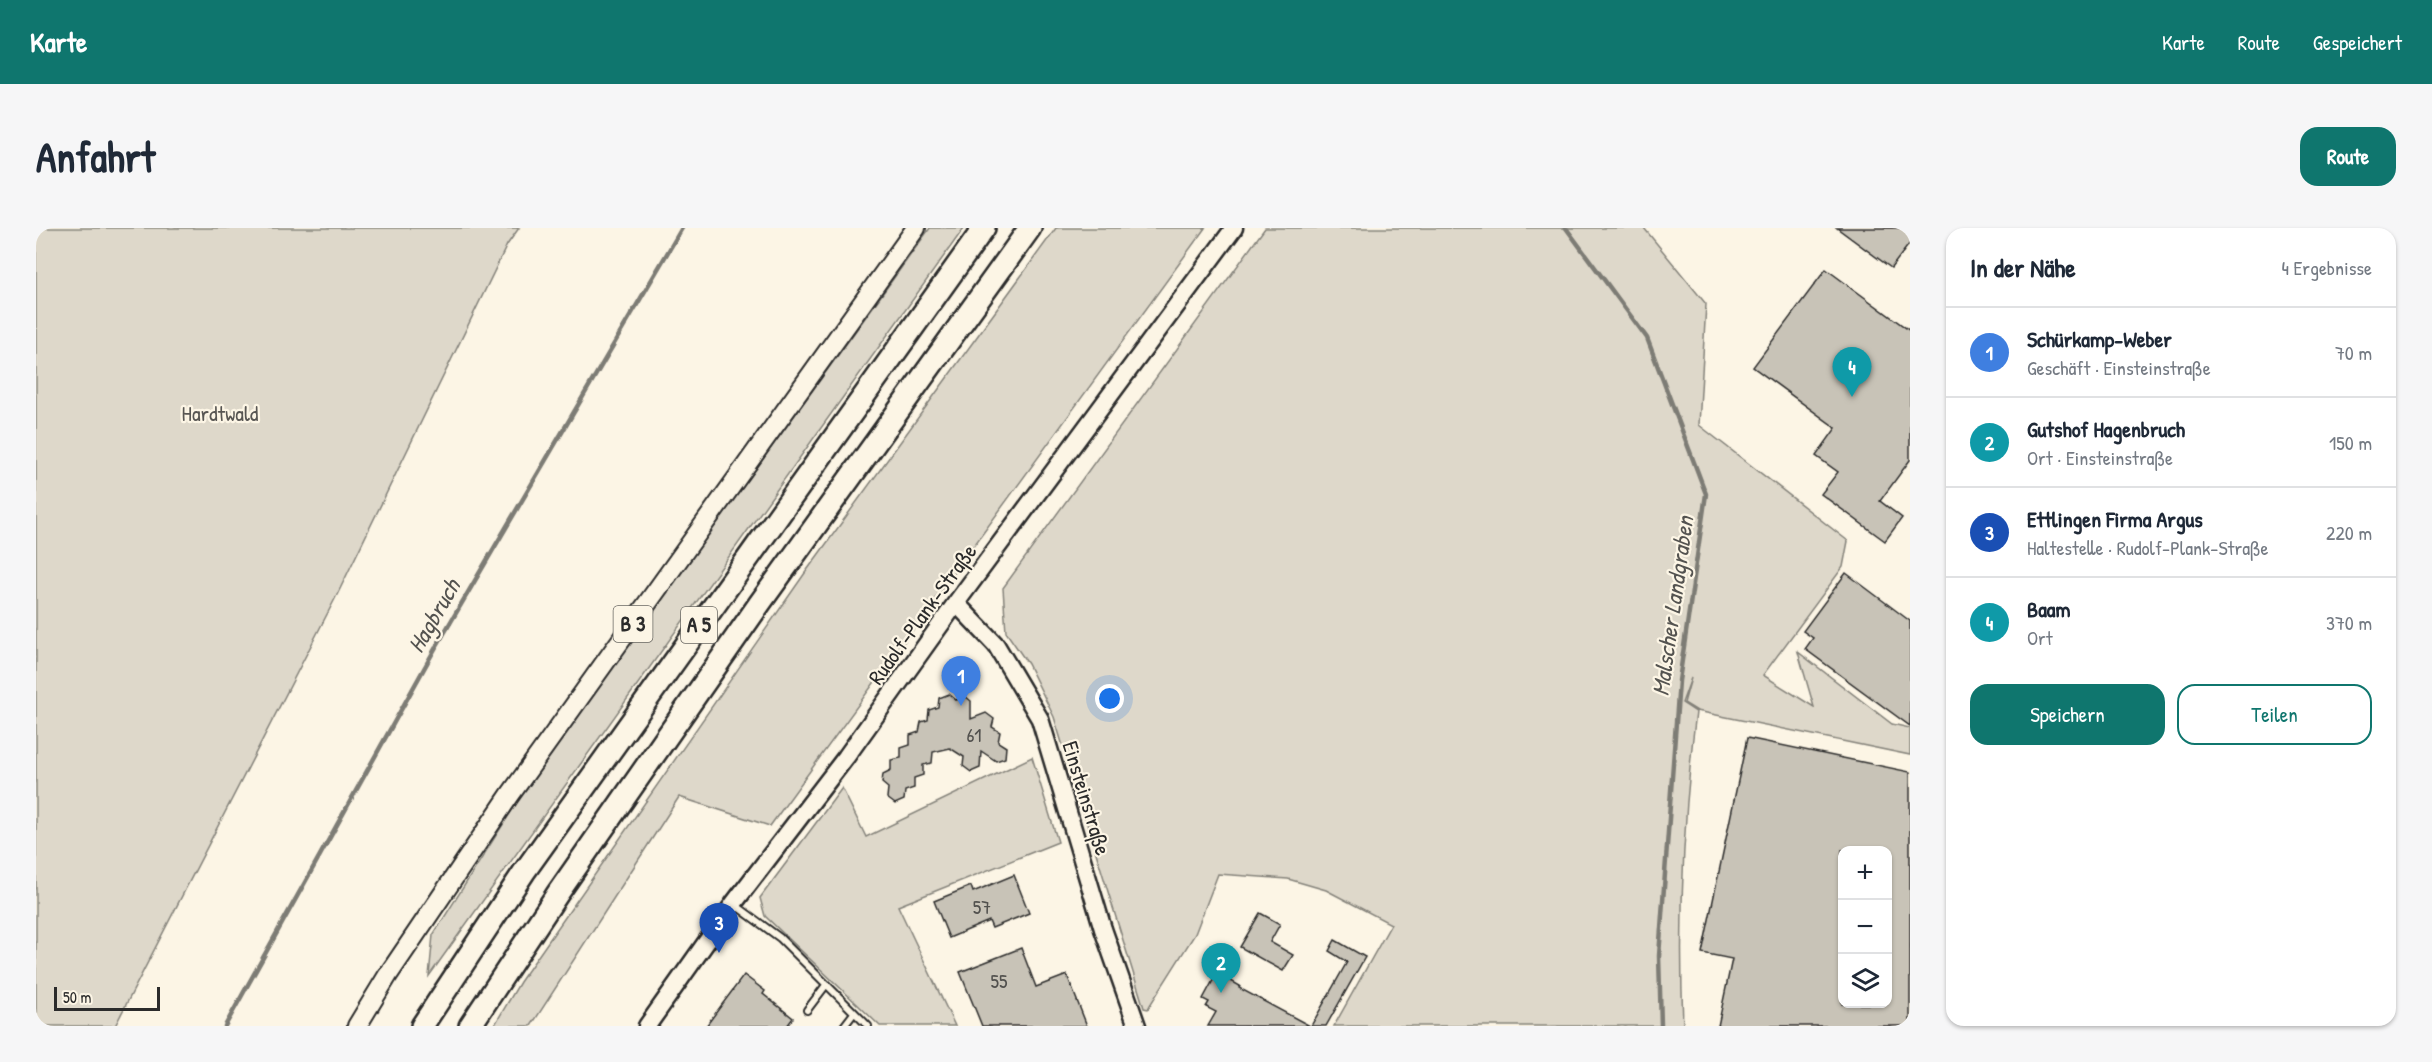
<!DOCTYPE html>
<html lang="de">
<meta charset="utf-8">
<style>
body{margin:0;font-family:"Patrick Hand",sans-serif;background:#f6f6f7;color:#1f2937}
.controls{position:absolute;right:18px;bottom:18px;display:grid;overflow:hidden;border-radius:12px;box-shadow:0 2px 4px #0004}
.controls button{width:54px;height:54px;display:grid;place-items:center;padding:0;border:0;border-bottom:2px solid #e0e1e3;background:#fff;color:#1f2937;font:30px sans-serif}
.scale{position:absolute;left:18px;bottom:15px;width:106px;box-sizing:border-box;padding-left:6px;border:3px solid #2b2b2b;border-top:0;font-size:16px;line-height:21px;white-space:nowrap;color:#2b2b2b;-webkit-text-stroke:4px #fcf5e5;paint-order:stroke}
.you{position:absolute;left:1074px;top:471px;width:21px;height:21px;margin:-15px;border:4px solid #fff;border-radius:50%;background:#1a73e8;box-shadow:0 0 0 9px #1a73e833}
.badge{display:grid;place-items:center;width:39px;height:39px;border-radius:50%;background:#0f766e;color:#fff;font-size:20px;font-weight:700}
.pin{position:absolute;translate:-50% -50px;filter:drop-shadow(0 2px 3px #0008)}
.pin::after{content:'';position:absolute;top:32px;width:21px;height:18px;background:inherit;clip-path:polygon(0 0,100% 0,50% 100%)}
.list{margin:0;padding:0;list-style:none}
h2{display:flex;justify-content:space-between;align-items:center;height:78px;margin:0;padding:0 24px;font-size:26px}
h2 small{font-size:20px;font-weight:400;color:#747a83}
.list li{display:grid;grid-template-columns:39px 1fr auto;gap:18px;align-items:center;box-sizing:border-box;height:90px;padding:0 24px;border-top:2px solid #e0e1e3}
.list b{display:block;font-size:22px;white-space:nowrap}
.list p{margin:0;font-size:20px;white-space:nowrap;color:#747a83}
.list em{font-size:20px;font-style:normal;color:#747a83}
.actions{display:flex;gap:12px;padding:18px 24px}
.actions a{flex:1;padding:14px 0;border:2px solid #0f766e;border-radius:18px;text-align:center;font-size:21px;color:#0f766e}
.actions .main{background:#0f766e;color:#fff}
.icon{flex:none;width:33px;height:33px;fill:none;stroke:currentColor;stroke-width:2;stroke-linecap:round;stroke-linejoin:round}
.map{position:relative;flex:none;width:1874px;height:798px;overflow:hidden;border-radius:18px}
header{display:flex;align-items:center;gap:36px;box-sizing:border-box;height:84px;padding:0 30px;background:#0f766e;color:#fff}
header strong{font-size:28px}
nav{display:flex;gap:33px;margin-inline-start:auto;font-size:21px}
.intro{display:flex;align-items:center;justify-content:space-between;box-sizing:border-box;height:144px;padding:0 36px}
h1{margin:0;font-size:42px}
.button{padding:15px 27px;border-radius:18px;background:#0f766e;color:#fff;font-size:21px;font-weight:700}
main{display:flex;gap:36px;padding:0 36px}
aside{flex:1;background:#fff;border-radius:18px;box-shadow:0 2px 4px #0004}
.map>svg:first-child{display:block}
.green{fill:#ded8ca;stroke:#84827a;stroke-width:1.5}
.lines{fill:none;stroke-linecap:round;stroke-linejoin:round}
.stream{stroke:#7d7b74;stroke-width:4.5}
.building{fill:#c8c3b7;stroke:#2b2b2b;stroke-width:1.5;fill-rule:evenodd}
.lane-casing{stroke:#2b2b2b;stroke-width:10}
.secondary-casing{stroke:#2b2b2b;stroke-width:21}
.primary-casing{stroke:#2b2b2b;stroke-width:22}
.highway-casing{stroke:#2b2b2b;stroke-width:26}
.lane{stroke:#fcf5e5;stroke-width:6}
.secondary{stroke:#fcf5e5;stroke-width:16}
.primary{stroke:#fcf5e5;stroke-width:18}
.highway{stroke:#fcf5e5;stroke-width:21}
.labels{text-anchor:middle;stroke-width:4.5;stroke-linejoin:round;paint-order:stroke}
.number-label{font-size:20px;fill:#52514e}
.shield{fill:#fcf5e5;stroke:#6a6863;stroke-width:1.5}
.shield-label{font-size:21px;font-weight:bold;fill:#2b2b2b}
.park-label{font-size:22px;fill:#585653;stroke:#fcf5e5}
.street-label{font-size:22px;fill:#2b2b2b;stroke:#fcf5e5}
.water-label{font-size:24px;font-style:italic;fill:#545350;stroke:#fcf5e5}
</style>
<header>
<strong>Karte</strong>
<nav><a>Karte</a><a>Route</a><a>Gespeichert</a></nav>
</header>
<div class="intro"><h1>Anfahrt</h1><a class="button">Route</a></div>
<main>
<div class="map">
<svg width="1874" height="798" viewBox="0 0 1874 798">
<rect width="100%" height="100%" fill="#fcf5e5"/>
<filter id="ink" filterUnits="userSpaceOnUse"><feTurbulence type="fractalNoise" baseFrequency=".0167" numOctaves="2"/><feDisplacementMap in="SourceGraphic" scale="12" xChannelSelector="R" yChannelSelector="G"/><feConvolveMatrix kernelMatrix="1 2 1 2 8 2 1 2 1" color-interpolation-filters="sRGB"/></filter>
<g filter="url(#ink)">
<path class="green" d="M 0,0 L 483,0 L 471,17 L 302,365 L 79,798 L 0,798 Z
M 894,0 L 928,0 L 393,748 L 397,707 L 497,549 Z
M 1020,0 L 1169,0 L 734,598 L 643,569 L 495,798 L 458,798 L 484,754 L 769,345 Z
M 1229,0 L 1608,0 L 1670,76 L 1663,197 L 1812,313 L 1807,339 L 1727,447 L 1778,479 L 1762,424 L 1856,496 L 1874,500 L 1874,527 L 1661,483 L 1648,475 L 1655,450 L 1646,475 L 1660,484 C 1647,588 1643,694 1647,798 L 1298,798 L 1355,696 L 1290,662 L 1252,651 L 1182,646 L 1159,706 L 1114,777 L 1112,781 L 1108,780 L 1018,489 L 992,436 L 970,404 L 967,360 Z
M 996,529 L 1022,614 L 862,678 L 919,798 L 844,798 L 729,688 L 724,670 L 806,560 L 830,609 Z"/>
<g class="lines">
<path class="stream" d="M 1530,0 L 1611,110 L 1670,266 L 1643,453 L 1623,728 L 1625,798
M 189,798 L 400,419 L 646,0"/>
</g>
<path class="building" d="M 1801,0 L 1874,0 L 1874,15 L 1855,40 Z
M 1790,41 L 1874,103 L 1874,232 L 1844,273 L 1866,290 L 1849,313 L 1785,266 L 1802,244 L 1780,228 L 1800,200 L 1717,139 Z
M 1810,345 L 1874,393 L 1874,498 L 1769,421 L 1777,410 L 1767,403 Z
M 913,466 L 920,472 L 929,468 L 935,473 L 935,491 L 950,485 L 958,491 L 956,499 L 964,504 L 962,514 L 970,519 L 969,530 L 960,533 L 945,523 L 944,540 L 935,544 L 927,538 L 928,529 L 914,520 L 897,524 L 896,535 L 887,537 L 887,547 L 878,550 L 878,560 L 869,563 L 868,572 L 859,576 L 851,570 L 852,560 L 846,555 L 847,546 L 855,542 L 855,532 L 865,530 L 865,520 L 874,517 L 874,507 L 883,504 L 885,494 L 892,492 L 893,482 L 902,479 L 903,470 Z
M 1711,510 L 1874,544 L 1874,798 L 1682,798 L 1696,731 L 1666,725 ZM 1806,622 L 1851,622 L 1851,776 L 1806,776 Z
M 978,647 L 993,685 L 956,700 L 953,693 L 913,710 L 898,673 L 935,658 L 937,664 Z
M 1224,685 L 1244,696 L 1234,714 L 1257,727 L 1247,743 L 1204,719 Z
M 1299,712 L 1329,729 L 1290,798 L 1275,798 L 1311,734 L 1293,723 Z
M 985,720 L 1000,759 L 1031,747 L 1051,798 L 946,798 L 924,744 Z
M 1181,745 L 1204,758 L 1203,760 L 1274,798 L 1172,798 L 1180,784 L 1170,779 L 1173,774 L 1167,771 Z
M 708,747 L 729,763 L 727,766 L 757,790 L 751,798 L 670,798 Z"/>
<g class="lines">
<g class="lane-casing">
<path id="lane" d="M 698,676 L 744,710 L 832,798
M 771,782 L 790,757
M 808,798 L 818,785"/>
</g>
<g class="secondary-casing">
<path id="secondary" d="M 920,375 L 960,417 L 1004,491 L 1067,701 L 1101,798
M 611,798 L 698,675 L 810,529 L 920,375 L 1198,0"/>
</g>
<g class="primary-casing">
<path id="primary" d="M 321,798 L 352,747 L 474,567 L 880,0"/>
</g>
<g class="highway-casing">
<path id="highway" d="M 386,798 L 488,644 L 948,0
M 434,798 L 522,665 L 724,375 L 994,0"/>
</g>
<use href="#lane" class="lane"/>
<use href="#secondary" class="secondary"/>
<use href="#primary" class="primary"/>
<use href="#highway" class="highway"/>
</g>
</g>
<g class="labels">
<g class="number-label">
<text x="938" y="514">61</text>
<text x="946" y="686">57</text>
<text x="963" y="760">55</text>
</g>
<g class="shield">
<rect x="577.5" y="378" width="39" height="36" rx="4.5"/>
<rect x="645" y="379" width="36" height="36" rx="4.5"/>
</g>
<g class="shield-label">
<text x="597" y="403">B 3</text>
<text x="663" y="404">A 5</text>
</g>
<g class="park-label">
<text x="184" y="193">Hardtwald</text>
</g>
<g class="street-label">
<text transform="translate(886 386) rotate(-54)" y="8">Rudolf-Plank-Straße</text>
<text transform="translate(1051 570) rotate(73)" y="8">Einsteinstraße</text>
</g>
<g class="water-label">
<text transform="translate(1637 378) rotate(-82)" y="8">Malscher Landgraben</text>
<text transform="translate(398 388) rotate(-60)" y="8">Hagbruch</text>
</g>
</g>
</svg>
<div class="controls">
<button>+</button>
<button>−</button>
<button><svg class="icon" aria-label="layers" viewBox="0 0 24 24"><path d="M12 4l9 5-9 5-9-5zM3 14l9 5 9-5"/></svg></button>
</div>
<div class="scale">50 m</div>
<div class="you"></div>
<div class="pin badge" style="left:925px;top:478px;background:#3f7fe0">1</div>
<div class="pin badge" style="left:1185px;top:765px;background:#0f9aa8">2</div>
<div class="pin badge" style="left:683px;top:725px;background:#1a4fb4">3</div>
<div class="pin badge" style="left:1816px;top:169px;background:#0f9aa8">4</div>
</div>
<aside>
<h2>In der Nähe<small>4 Ergebnisse</small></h2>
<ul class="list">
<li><span class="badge" style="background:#3f7fe0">1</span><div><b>Schürkamp-Weber</b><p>Geschäft · Einsteinstraße</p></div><em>70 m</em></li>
<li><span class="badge" style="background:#0f9aa8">2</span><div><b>Gutshof Hagenbruch</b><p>Ort · Einsteinstraße</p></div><em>150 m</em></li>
<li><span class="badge" style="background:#1a4fb4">3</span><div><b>Ettlingen Firma Argus</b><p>Haltestelle · Rudolf-Plank-Straße</p></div><em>220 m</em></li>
<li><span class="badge" style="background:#0f9aa8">4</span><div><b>Baam</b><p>Ort</p></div><em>370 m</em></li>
</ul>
<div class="actions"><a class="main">Speichern</a><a>Teilen</a></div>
</aside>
</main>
